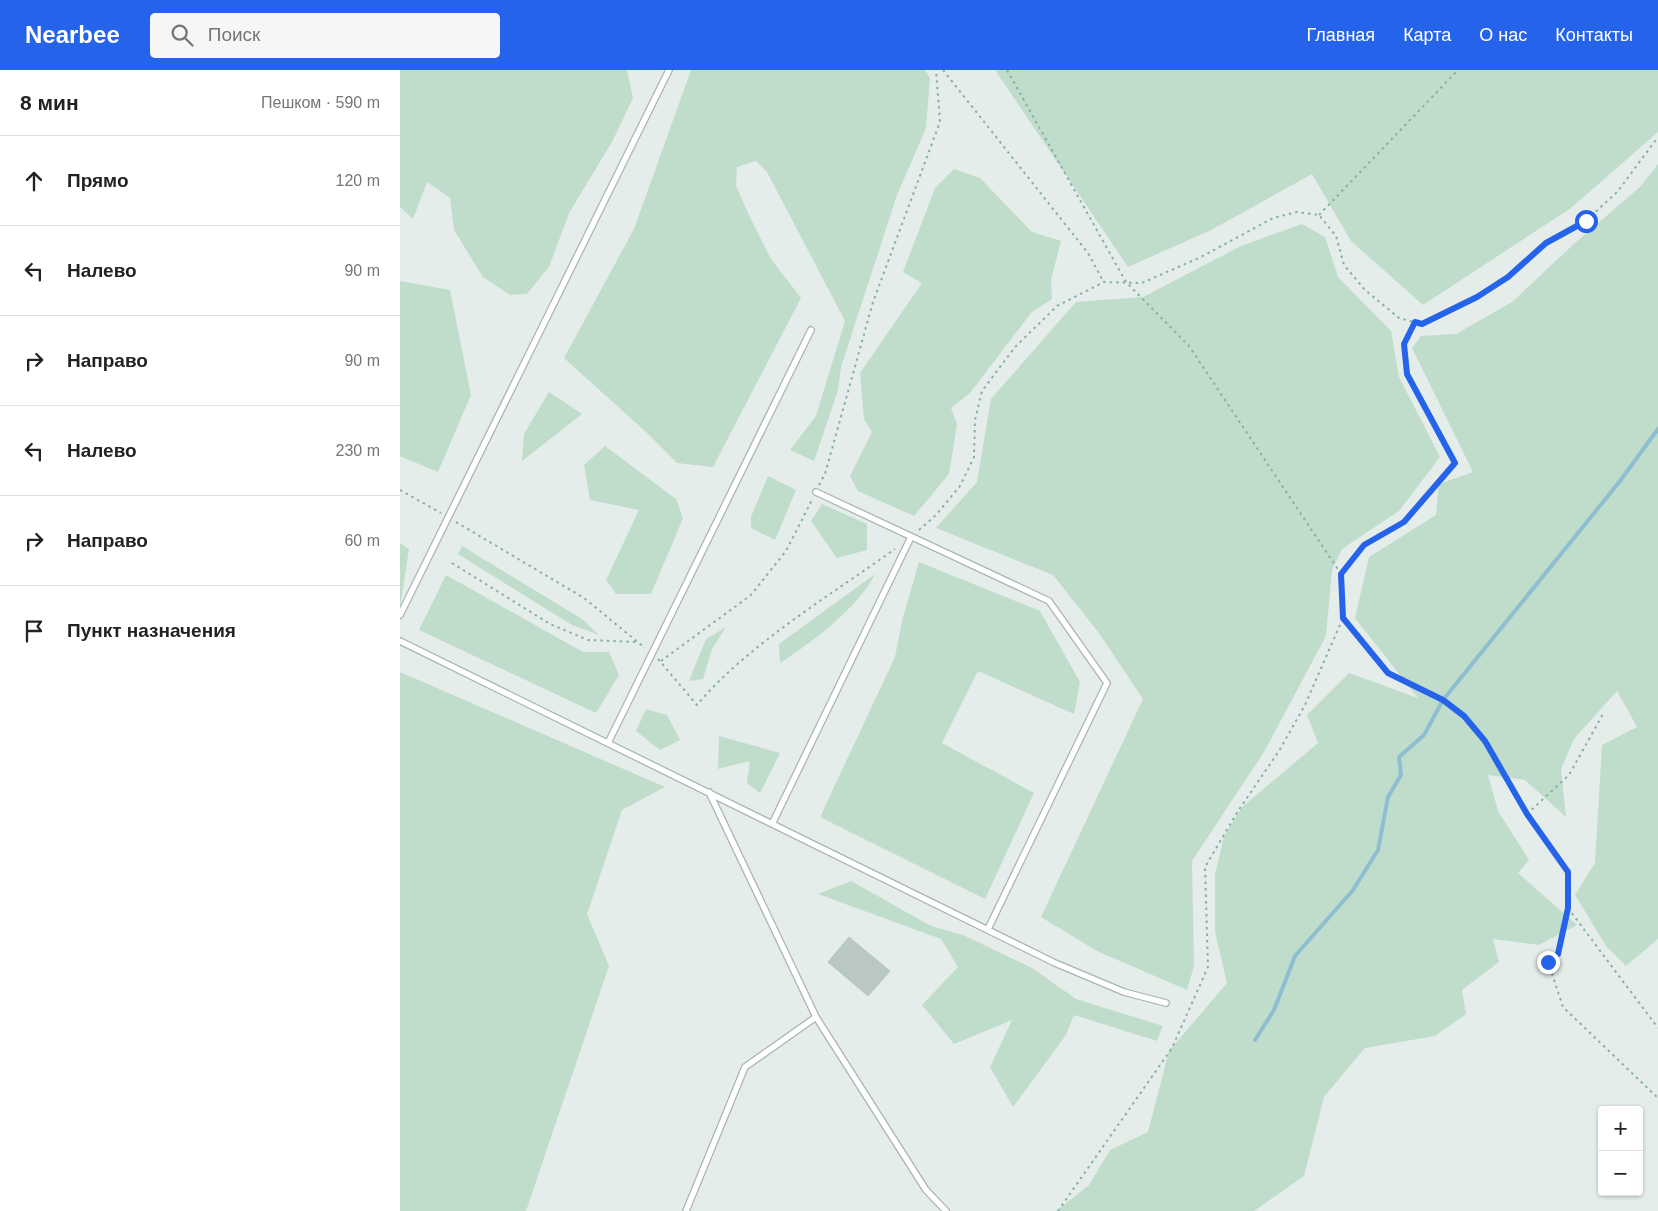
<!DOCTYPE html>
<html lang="ru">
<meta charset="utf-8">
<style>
body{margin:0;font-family:Helvetica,sans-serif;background:#f6f6f6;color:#222}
.controls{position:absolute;right:15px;bottom:15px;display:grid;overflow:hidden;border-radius:5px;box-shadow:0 1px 4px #0004}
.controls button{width:45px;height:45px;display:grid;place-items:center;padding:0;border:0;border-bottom:1px solid #e0e0e0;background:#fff;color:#222;font:25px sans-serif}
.stop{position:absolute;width:15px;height:15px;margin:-11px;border:4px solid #2563eb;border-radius:50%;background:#fff}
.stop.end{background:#2563eb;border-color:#fff;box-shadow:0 1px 5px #0008}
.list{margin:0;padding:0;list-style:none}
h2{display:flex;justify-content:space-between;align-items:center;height:65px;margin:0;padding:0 20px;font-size:21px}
h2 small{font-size:16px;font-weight:400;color:#767676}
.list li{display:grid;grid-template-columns:32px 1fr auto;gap:15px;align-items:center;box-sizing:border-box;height:90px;padding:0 20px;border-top:1px solid #e0e0e0}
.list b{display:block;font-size:19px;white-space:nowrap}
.list em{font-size:16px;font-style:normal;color:#767676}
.icon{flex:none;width:28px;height:28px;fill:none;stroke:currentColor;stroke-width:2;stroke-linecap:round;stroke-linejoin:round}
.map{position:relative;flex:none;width:1258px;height:1141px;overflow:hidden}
header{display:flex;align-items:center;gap:30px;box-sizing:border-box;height:70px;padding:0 25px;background:#2563eb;color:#fff}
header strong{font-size:24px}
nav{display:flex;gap:28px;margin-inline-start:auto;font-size:18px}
.search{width:350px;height:45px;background:#f6f6f6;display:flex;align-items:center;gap:12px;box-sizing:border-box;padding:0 18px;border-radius:5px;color:#767676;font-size:19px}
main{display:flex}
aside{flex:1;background:#fff}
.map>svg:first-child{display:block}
.green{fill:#bfddca}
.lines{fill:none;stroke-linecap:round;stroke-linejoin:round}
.stream{stroke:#8fbed0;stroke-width:4}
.building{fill:#bac8c4;stroke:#b7c7c2}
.service-casing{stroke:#a7b5b2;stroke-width:8}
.path{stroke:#86afa7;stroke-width:2;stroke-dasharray:2.5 4;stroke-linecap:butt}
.service{stroke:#fff;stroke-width:5.5}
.route{stroke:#2563eb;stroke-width:6}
</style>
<header>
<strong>Nearbee</strong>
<div class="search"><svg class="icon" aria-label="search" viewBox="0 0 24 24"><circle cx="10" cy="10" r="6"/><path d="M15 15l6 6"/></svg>Поиск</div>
<nav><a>Главная</a><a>Карта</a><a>О нас</a><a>Контакты</a></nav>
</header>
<main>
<aside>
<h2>8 мин<small>Пешком · 590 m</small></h2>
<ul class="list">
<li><svg class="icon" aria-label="ahead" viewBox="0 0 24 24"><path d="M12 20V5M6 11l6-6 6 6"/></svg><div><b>Прямо</b></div><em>120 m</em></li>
<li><svg class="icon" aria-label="left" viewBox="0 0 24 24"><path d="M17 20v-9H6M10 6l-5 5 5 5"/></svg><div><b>Налево</b></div><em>90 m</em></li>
<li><svg class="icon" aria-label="right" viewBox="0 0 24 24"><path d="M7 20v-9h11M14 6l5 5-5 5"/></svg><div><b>Направо</b></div><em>90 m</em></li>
<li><svg class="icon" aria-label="left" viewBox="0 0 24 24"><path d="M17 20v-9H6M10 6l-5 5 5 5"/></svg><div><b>Налево</b></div><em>230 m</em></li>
<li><svg class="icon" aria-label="right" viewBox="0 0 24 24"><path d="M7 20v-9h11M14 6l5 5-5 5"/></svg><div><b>Направо</b></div><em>60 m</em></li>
<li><svg class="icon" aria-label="arrive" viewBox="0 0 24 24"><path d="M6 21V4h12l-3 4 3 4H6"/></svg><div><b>Пункт назначения</b></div></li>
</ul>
</aside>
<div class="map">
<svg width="1258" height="1141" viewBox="0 0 1258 1141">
<rect width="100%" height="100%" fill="#e5edea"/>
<path class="green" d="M 0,0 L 227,0 L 233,28 L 212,72 L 169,143 L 149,197 L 127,224 L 110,225 L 83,207 L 54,160 L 50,128 L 27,112 L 13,149 L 0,137 Z
M 291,0 L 525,0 L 530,8 L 526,58 L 497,125 L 441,297 L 438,320 L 414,391 L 390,380 L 416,346 L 445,251 L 367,102 L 356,91 L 337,97 L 336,116 L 349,145 L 371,189 L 401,228 L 313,397 L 277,393 L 246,362 L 164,288 L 234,159 Z
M 595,0 L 1258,0 L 1258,62 L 1171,138 L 1023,235 L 951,171 L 912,104 L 811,160 L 728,197 Z
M 1258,94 L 1258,869 L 1226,896 L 1206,876 L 1175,825 L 1195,793 L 1202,675 L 1237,657 L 1217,621 L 1174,669 L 1161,699 L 1166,747 L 1125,710 L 1088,705 L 1098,741 L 1129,790 L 1118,803 L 1177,855 L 1139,875 L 1093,869 L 1099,892 L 1062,920 L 1066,944 L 1035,966 L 965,978 L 924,1027 L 904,1106 L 854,1141 L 656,1141 L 689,1115 L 710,1080 L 748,1062 L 769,981 L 827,913 L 815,862 L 815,805 L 824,766 L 842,737 L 918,673 L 907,645 L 949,603 L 1018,628 L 955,548 L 969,487 L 1036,445 L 1039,414 L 1073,402 L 1012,278 L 1021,266 L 1056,264 L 1112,232 L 1176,172 L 1240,117 Z
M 554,99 L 580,108 L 632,162 L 661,171 L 651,210 L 652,229 L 631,243 L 570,323 L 551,338 L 557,354 L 549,404 L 514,446 L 458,421 L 450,406 L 472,362 L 464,349 L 460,303 L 522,213 L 503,202 L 535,118 Z
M 902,154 L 925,167 L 938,207 L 991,261 L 999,307 L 1040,387 L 999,441 L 942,479 L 932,500 L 926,566 L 864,682 L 792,791 L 794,896 L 787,920 L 697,881 L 641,847 L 743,629 L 699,563 L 653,505 L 536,458 L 577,412 L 591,329 L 676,232 L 743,227 L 841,176 Z
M 0,211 L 50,220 L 71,325 L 38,402 L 0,386 Z
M 149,322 L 182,344 L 122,391 L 124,364 Z
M 205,376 L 276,429 L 283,448 L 251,524 L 216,524 L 206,510 L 239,440 L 190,430 L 184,395 Z
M 368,406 L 396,420 L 375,470 L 351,458 L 351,447 Z
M 422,434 L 467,454 L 467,480 L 437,488 L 411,451 Z
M 0,473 L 9,479 L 0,538 Z
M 62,476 L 182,549 L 199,565 L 172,555 L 58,484 Z
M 519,492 L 640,541 L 680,612 L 674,644 L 578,601 L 542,673 L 634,723 L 585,829 L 420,747 L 495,587 L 502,551 Z
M 475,504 C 460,536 410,574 380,593 L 379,574 Z
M 46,505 L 183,582 L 209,582 L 219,605 L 196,643 L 19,560 Z
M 326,557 L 312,579 L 303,609 L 289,611 L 306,569 Z
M 0,602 L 265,717 L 222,740 L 187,844 L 209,896 L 126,1141 L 0,1141 Z
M 246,639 L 267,645 L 280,670 L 260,680 L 236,661 Z
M 319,666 L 380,683 L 360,723 L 347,713 L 350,691 L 318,699 Z
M 451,811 L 531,856 L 563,865 L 632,898 L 676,929 L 763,956 L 757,971 L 674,945 L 666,965 L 613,1037 L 590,997 L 612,950 L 554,974 L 522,935 L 558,897 L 541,869 L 418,824 Z"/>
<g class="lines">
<path class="stream" d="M 855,970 L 874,940 L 895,886 L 953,820 L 978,780 L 988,727 L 1001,705 L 999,687 L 1024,665 L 1043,630 L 1220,411 L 1258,359"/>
</g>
<path class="building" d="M 449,867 L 490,901 L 468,926 L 428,892 Z"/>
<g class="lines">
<g class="service-casing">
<path id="service" d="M 416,422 L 649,531 L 707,613 L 588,859
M 0,545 L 269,0
M 0,571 L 655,893 L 724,922 L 766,933
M 208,673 L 411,260
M 309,722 L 416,947 L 526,1120 L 546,1141
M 373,752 L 511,467
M 286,1141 L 345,997 L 416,947"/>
</g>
<path class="path" d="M 543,0 L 688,183 L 703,211
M 607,0 L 726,212 L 789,276 L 941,504
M 919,145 L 1058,0
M 419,415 L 425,404 L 473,232 L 540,52 L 536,0
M 0,420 L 41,443
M 56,452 L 184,528 L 245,578
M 519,460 L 536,445 L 560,416 L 574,387 L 575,350 L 582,321 L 615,277 L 657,236 L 704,212 L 742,213 L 801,187 L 873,148 L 897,142 L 919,145 L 936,166 L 944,195 L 965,220 L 999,248 L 1021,254 L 1077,227 L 1108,207 L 1146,173 L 1186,151 L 1218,121 L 1258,67
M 52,493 L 150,554 L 188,570 L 237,572
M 943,548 L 988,603 L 1043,630 L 1064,647 L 1085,671 L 1127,744 L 1168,802 L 1168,838 L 1159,884 L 1148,892 L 1163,937 L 1258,1028
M 258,589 L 297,635 C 346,576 432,524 495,479
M 261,591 L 351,525 L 386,481 L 412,430
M 1127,744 L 1169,705 L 1203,644
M 1168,838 L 1258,958
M 658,1141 L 772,978 L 808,897 L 805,797 L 838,741 L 879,681 L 905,635 L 943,548 L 941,504 L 964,475 L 1004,452 L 1055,393 L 1007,304 L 1004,274 L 1014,253"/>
<use href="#service" class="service"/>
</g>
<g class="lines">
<path class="route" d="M 1148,892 L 1158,884 L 1168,838 L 1168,802 L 1127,744 L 1085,671 L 1064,646 L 1043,630 L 988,603 L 943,548 L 941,504 L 964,475 L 1004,452 L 1055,393 L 1007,304 L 1004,274 L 1015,252 L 1022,254 L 1077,227 L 1108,207 L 1146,173 L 1186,151"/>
</g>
</svg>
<div class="controls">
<button>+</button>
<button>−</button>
</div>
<div class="stop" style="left:1186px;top:151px"></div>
<div class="stop end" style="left:1148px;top:892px"></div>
</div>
</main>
